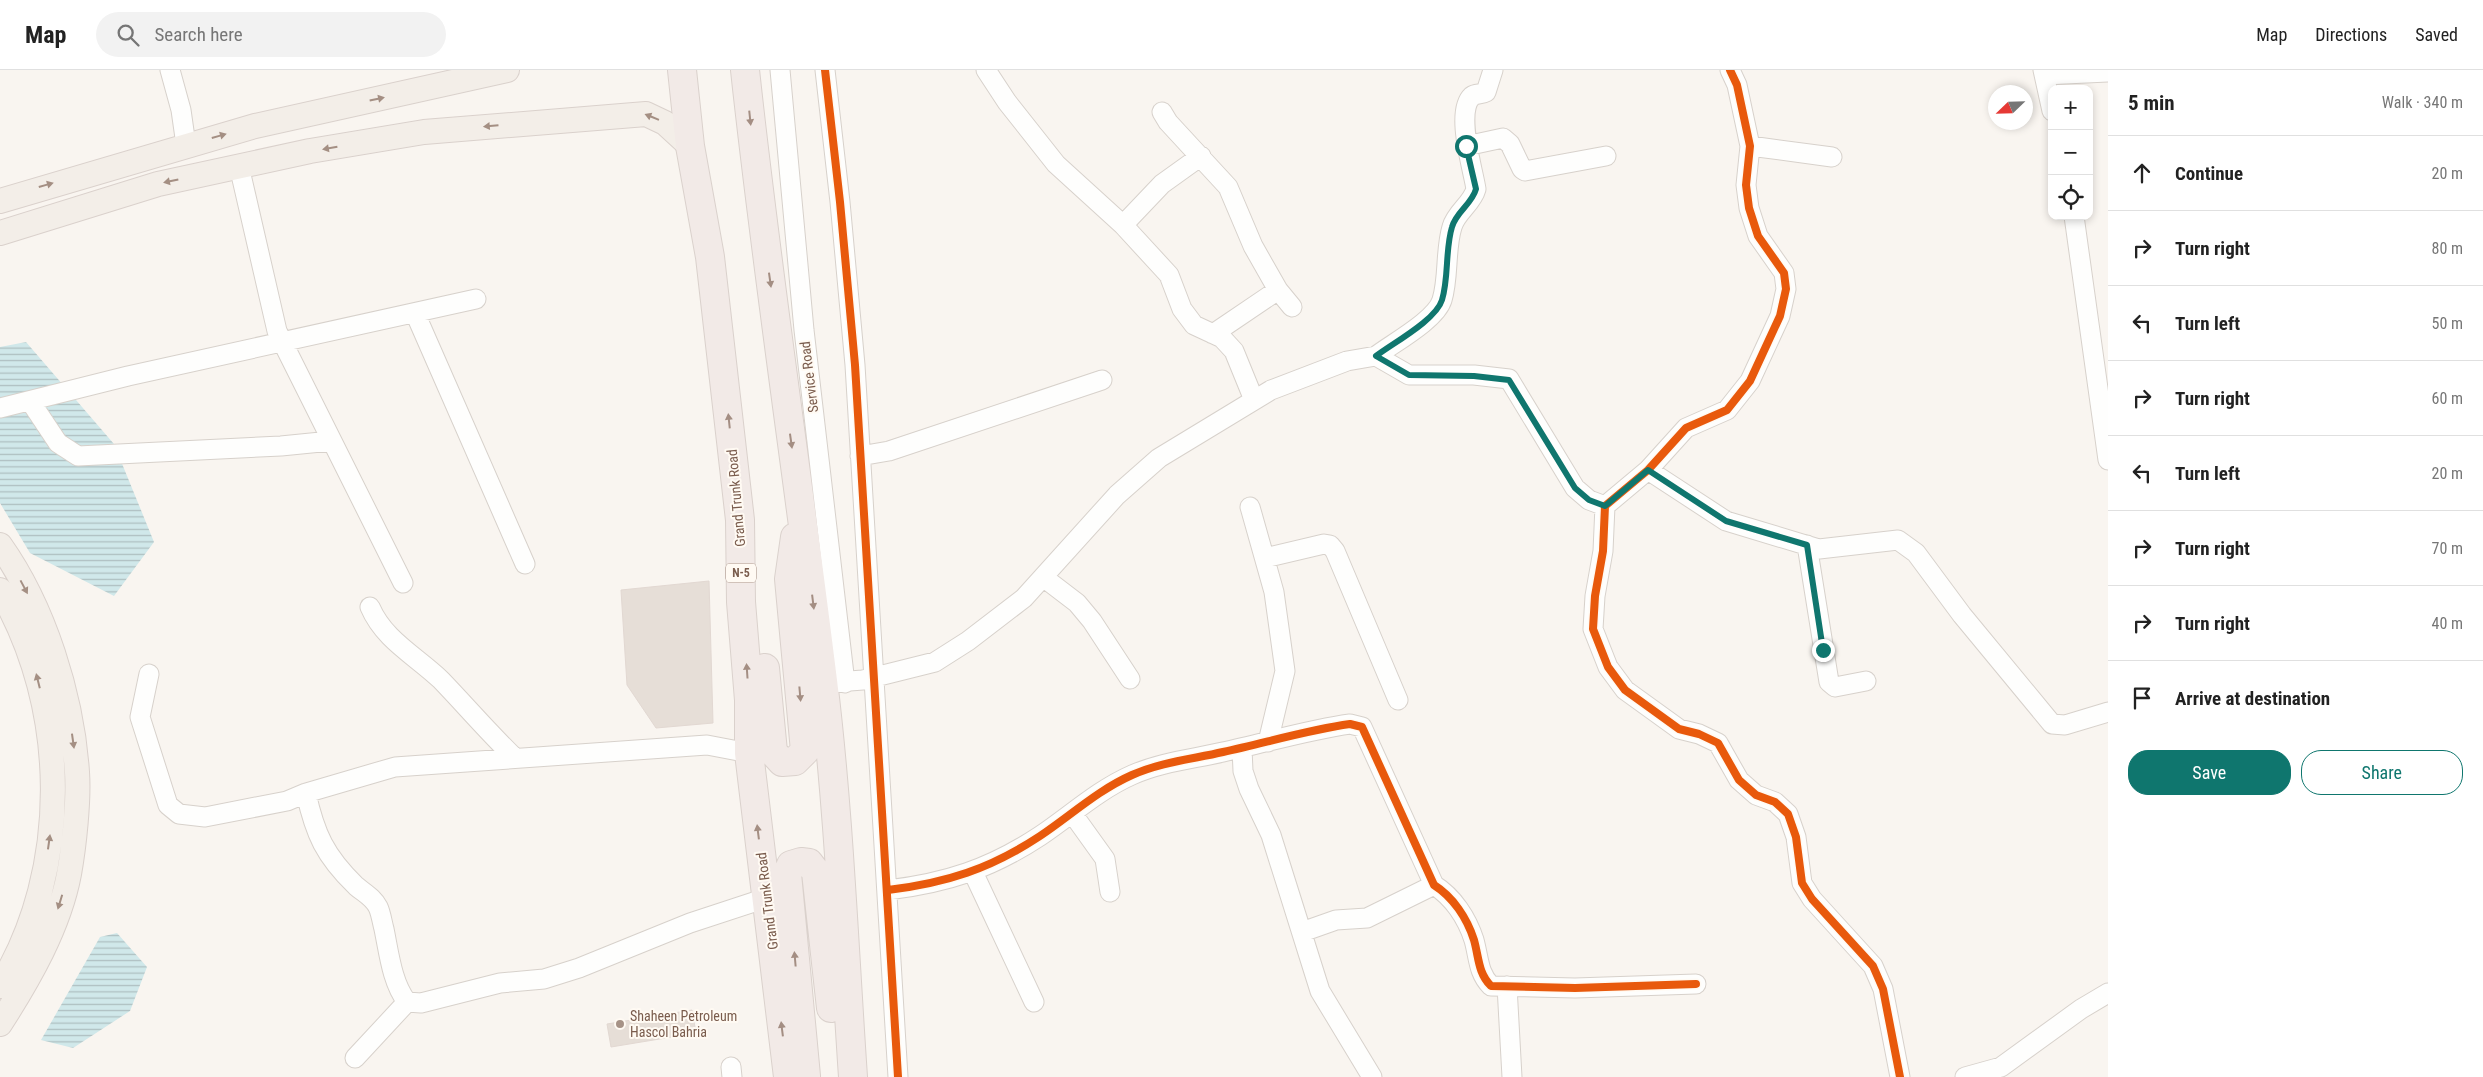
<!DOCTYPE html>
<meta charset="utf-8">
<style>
body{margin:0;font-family:"Roboto Condensed",sans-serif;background:#f2f2f2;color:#222}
.controls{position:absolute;right:15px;top:15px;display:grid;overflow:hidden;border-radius:10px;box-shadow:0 2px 8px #0003}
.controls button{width:45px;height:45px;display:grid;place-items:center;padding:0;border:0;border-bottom:1px solid #e0e0e0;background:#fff;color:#222;font:25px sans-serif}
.compass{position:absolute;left:1988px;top:15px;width:45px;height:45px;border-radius:50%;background:#fff;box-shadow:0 2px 8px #0003;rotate:247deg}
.stop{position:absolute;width:15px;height:15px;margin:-11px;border:4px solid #0f766e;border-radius:50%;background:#fff}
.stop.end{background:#0f766e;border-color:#fff;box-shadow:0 1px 5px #0008}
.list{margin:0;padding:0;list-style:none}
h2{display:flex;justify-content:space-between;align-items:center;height:65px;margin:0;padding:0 20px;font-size:21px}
h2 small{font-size:16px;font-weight:400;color:#767676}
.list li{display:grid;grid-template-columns:32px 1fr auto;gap:15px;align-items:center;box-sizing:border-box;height:75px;padding:0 20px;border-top:1px solid #e0e0e0}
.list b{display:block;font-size:19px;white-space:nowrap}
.list em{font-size:16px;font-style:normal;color:#767676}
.actions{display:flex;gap:10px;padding:15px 20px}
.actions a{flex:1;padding:11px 0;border:1px solid #0f766e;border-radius:20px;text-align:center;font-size:18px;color:#0f766e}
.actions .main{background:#0f766e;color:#fff}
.icon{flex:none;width:28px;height:28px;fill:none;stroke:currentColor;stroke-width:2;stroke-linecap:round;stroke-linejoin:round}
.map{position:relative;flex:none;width:2108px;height:1007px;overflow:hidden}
header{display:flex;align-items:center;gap:30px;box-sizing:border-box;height:70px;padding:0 25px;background:#fff;border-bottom:1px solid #e0e0e0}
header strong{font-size:24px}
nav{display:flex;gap:28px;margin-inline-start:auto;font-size:18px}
.search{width:350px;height:45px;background:#f2f2f2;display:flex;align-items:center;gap:12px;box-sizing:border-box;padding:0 18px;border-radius:28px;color:#767676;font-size:19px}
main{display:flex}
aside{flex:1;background:#fff}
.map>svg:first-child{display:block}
.water{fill:url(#water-rules)}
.building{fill:#e6ded7;stroke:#e2d8d2}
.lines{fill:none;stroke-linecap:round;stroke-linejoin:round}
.minor-casing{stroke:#d7d1cb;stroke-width:21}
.major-casing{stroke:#dad1cc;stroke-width:26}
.highway-casing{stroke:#dad1cc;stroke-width:30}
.minor{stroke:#fefefd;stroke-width:19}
.major{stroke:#f3eee8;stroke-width:24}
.highway{stroke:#f2eae7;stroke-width:28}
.cycleway-casing{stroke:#fffaf3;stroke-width:11}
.cycleway{stroke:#e8590c;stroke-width:8}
.oneway{fill:#a48f83}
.oneway2{fill:#a48e83}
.route{stroke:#0f766e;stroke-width:6}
.poi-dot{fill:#a69286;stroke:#fffaf3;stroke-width:2}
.labels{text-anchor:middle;stroke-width:4;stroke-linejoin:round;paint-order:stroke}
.shield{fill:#fffaf3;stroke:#a28b7f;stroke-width:1}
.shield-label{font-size:12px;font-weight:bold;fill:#7a5c4d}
.street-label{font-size:14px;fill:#7a5c4d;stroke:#fffaf3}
.poi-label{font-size:14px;fill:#7a5c4d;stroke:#fffaf3;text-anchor:start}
</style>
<header>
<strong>Map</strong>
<div class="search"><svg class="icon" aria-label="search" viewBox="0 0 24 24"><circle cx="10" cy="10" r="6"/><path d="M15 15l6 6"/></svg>Search here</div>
<nav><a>Map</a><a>Directions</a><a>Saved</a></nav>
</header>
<main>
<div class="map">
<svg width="2108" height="1007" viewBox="0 0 2108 1007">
<defs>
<pattern id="water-rules" width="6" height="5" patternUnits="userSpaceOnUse" patternTransform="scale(1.25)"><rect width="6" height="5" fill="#d0e8ea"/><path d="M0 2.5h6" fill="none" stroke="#aebfc0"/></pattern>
</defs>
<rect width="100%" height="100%" fill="#f9f5f0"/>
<path class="water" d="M 26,272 L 114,374 L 154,472 L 114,526 L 30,483 L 0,433 L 0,277 Z
M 117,863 L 147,897 L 130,941 L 73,978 L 41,970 L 100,867 Z"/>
<path class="building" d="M 709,511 L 713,653 L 656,658 L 627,615 L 621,520 Z
M 692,940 L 696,963 L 611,977 L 607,954 Z"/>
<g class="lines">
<g class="minor-casing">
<path id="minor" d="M 170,0 L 181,40 L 186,75
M 780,0 L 804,260 L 845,613
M 825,0 L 840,132 L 855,295 L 898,1007
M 986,0 L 1007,32 L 1056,94 L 1123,155 L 1169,205 L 1182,239 L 1194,255 L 1222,268 L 1234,281 L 1254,330
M 1730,0 L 1737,15 L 1750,76 L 1746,115 L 1749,138 L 1758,166 L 1784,203 L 1786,219 L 1780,246 L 1750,311 L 1727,340 L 1686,358 L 1648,400 L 1605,436 L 1603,481 L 1595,526 L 1593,559 L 1608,597 L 1625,620 L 1679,659 L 1699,664 L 1718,673 L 1739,710 L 1756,725 L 1775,732 L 1788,744 L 1796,767 L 1802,813 L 1812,829 L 1873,896 L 1883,919 L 1900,1007
M 2043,0 L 2052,41
M 2044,5 L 2108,2
M 1162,42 L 1168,52 L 1228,117 L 1253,176 L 1278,220 L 1292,237
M 1466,76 L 1503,68 L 1510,74 L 1522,99 L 1525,101 L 1606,86
M 1750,76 L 1832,87
M 239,96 L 277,261 L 403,513
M 2074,146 L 2108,390
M 1123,155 L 1162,114 L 1201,86
M 415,243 L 525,494
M 1213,264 L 1278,220
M 1376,286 C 1393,273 1436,250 1442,230 C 1449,207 1445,180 1452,157 C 1456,142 1472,134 1476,119 C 1473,99 1455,42 1472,26 C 1476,23 1481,25 1486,22 L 1493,0
M 30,331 L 58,373 L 78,386 L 281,376 L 331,371
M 0,338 L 128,306 L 476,229
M 860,386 L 889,381 L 1102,310
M 1648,400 L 1726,451 L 1819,479 L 1898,470 L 1916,483 L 1962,545 L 2052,654 L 2065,655 L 2108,642
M 1250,437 L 1274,522 L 1285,601 L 1268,672
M 1807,475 L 1829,612 L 1835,617 L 1866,611
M 1265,488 L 1324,474 L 1330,475 L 1335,481 L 1398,630
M 1043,507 L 1077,533 L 1092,551 L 1130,609
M 370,537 C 384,570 416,586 441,610 C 466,636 489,663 515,688
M 149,604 L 140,647 L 168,735 L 179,744 L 205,747 L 287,731 L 306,723 L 395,697 L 707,675 L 749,683
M 823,613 L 863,610 L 935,592 L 968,571 L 1024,528 L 1117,425 L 1159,388 L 1271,320 L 1347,291 L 1376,286 L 1409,305 L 1474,305 L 1509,309 L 1575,418 L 1589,430 L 1605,436
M 1242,678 L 1243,701 L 1249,719 L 1271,765 L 1320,921 L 1372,1007
M 306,723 C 315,764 325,786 356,816 C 364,823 373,827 378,837 C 381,843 382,852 384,859 C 389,883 392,913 407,932 L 421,933 L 500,913 L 544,909 L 579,898 L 690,853 L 766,828
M 1072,743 L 1105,789 L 1110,822
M 973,802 L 1034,932
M 888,820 C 946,813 990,799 1040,766 C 1070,746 1098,720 1132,705 C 1161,692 1193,689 1223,682 C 1265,673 1307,660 1350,654 L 1362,657 L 1434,815 C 1453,827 1467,848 1474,870 C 1479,888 1478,903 1491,916 L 1575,918 L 1696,914
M 1302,862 L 1336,850 L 1367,848 L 1434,815
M 1507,916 L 1512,1007
M 355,988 L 407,932
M 731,997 L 732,1007
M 1965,1007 L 2001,997 L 2081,939 L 2108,923"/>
</g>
<g class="major-casing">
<path id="major" d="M 0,131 L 255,56 L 507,0
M 0,163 L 158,114 L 310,81 L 424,62 L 646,44 L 665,53 L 690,76
M 0,475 C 44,537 72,626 77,702 C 79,730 74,776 69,804 C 59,857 29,909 0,954
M 0,520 C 69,637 72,799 0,916"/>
</g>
<g class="highway-casing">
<path id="highway" d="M 682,0 L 690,76 L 710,187 L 740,450 L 741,532 L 749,630 L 749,683 L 788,1007
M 745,0 C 767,204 798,407 823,611 C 839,742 844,875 853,1007
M 765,598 L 773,682 L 782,692 L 795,691 L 805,681 L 789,509 L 795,467
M 806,1006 L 787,804 L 791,795 L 801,792 L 809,793 L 816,802 L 831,938"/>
</g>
<use href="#minor" class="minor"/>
<use href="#major" class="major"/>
<use href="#highway" class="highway"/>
<g class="cycleway-casing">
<path id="cycleway" d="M 825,0 L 840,132 L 855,295 L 898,1007
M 1730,0 L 1737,15 L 1750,76 L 1746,115 L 1749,138 L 1758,166 L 1784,203 L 1786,219 L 1780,246 L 1750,311 L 1727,340 L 1686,358 L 1648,400 L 1605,436 L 1603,481 L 1595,526 L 1593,559 L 1608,597 L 1625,620 L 1679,659 L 1699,664 L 1718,673 L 1739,710 L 1756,725 L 1775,732 L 1788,744 L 1796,767 L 1802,813 L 1812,829 L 1873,896 L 1883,919 L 1900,1007
M 888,820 C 946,813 990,799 1040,766 C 1070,746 1098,720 1132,705 C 1161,692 1193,689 1223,682 C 1265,673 1307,660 1350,654 L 1362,657 L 1434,815 C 1453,827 1467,848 1474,870 C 1479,888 1478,903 1491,916 L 1575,918 L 1696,914"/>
</g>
<use href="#cycleway" class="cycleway"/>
</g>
<defs><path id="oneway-solid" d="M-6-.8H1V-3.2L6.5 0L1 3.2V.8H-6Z" transform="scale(1.25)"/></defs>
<g class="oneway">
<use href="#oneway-solid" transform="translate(377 29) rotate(-12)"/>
<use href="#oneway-solid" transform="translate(652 47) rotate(-158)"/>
<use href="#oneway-solid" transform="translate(491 56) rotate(175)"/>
<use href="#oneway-solid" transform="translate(219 66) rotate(-16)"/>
<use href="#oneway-solid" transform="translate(330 78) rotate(170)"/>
<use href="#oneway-solid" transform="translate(171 111) rotate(168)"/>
<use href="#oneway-solid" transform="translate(46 115) rotate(-16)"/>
<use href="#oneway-solid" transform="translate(24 517) rotate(62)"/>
<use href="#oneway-solid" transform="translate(38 611) rotate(-104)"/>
<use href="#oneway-solid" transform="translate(73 671) rotate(82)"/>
<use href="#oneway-solid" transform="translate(49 772) rotate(-82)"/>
<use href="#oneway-solid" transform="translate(60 832) rotate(107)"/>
</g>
<g class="oneway2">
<use href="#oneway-solid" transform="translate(750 48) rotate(84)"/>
<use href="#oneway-solid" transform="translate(770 210) rotate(82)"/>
<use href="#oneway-solid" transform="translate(729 351) rotate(-96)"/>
<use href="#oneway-solid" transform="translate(791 371) rotate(82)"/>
<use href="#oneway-solid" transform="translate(813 532) rotate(83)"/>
<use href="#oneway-solid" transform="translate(747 601) rotate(-94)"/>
<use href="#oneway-solid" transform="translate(800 624) rotate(85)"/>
<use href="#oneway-solid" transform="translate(758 762) rotate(-97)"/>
<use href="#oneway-solid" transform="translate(795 889) rotate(-95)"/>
<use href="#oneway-solid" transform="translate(782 959) rotate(-97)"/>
</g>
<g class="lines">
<path class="route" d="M 1466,76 L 1476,119 C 1472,134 1456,142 1452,157 C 1445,180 1449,207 1442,230 C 1436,250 1393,273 1376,286 L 1409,305 L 1474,306 L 1509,310 L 1575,418 L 1589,430 L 1605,436 L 1648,400 L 1726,451 L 1807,475 L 1823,580"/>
</g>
<circle class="poi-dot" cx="620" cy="954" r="5"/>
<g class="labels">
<rect class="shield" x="726" y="493.5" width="30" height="19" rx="4"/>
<g class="shield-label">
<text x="741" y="507">N-5</text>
</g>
<g class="street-label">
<text transform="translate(809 307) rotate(-97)" y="5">Service Road</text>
<text transform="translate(736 428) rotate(-95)" y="5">Grand Trunk Road</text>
<text transform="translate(767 831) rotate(-97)" y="5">Grand Trunk Road</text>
</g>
<g class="poi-label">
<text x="630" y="951">Shaheen Petroleum<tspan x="630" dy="16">Hascol Bahria</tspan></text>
</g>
</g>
</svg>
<div class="controls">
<button>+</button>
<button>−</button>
<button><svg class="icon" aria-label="locate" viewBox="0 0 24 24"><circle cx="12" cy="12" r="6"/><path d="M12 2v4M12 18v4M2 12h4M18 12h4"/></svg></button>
</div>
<svg class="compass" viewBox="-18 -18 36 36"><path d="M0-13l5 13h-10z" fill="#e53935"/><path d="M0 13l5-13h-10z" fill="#767676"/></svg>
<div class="stop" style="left:1466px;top:76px"></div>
<div class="stop end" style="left:1823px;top:580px"></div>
</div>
<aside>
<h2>5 min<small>Walk · 340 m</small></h2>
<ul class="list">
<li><svg class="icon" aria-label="ahead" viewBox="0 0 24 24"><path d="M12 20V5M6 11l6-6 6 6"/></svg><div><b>Continue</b></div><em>20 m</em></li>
<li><svg class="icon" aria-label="right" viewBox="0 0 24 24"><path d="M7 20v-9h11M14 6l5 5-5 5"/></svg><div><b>Turn right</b></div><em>80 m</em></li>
<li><svg class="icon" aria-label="left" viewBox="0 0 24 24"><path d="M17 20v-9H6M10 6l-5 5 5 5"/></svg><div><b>Turn left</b></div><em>50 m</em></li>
<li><svg class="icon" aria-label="right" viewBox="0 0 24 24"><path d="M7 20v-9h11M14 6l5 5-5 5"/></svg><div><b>Turn right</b></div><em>60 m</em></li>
<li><svg class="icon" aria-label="left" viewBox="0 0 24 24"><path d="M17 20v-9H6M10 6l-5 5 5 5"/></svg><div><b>Turn left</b></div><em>20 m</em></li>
<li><svg class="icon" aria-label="right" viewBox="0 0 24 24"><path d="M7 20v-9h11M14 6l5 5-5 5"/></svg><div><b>Turn right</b></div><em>70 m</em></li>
<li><svg class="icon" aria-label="right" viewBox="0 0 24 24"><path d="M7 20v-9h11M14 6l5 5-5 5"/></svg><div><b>Turn right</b></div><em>40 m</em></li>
<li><svg class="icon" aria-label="arrive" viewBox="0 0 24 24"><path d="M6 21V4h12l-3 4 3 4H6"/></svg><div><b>Arrive at destination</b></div></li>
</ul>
<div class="actions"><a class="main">Save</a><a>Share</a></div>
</aside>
</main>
